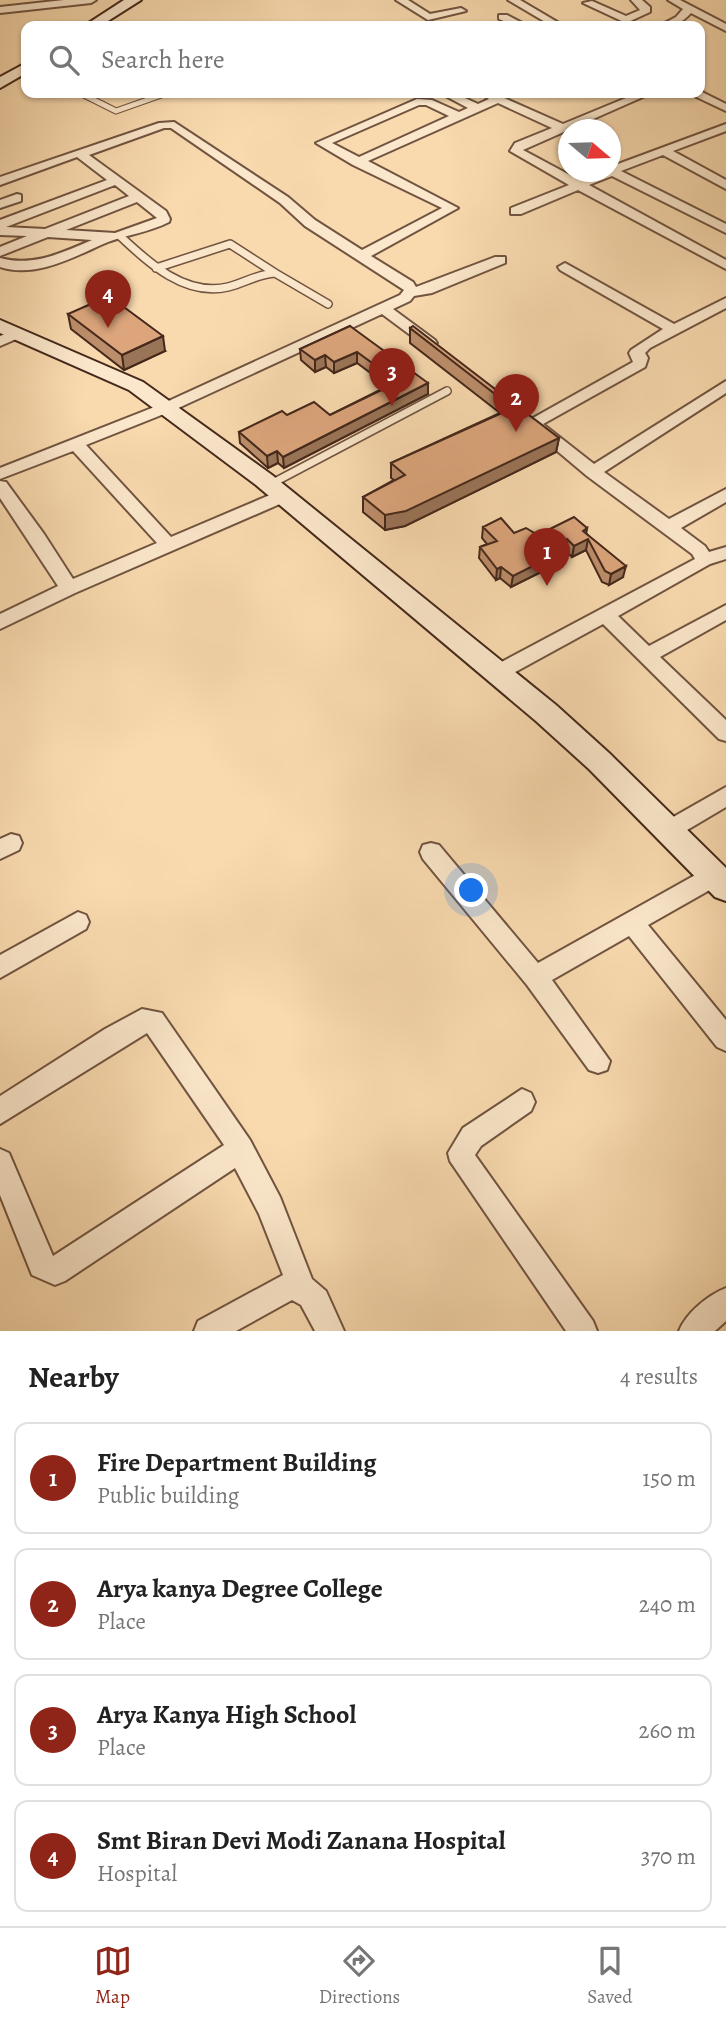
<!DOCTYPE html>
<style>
body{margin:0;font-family:Alegreya,serif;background:#f2f2f2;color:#222}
.compass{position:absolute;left:558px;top:119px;width:63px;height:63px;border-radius:50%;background:#fff;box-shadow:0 2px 5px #0004;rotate:109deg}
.you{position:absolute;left:472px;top:891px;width:24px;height:24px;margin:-18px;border:5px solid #fff;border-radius:50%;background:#1a73e8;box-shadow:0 0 0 10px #1a73e833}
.badge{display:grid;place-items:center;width:46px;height:46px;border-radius:50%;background:#8f2418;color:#fff;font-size:23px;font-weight:700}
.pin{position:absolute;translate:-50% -58px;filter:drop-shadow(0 2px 4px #0008)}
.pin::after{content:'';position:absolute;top:37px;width:24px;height:21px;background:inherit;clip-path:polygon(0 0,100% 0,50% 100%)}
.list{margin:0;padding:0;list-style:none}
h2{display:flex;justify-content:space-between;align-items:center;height:91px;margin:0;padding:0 28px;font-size:30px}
h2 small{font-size:23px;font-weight:400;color:#767676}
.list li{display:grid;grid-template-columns:46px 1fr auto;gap:21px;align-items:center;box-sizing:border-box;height:112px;margin:0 14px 14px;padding:0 14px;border:2px solid #e0e0e0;border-radius:14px}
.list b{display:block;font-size:26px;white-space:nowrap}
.list p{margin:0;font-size:23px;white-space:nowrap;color:#767676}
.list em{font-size:23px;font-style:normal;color:#767676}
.icon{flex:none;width:38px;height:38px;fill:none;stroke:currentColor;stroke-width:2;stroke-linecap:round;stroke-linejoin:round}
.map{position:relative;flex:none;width:726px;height:1331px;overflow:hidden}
.search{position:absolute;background:#fff;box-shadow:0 2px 5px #0004;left:21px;right:21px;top:21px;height:77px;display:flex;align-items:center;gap:18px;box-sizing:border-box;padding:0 24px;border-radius:14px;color:#767676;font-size:26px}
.sheet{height:595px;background:#fff}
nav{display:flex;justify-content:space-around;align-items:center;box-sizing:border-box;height:98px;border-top:2px solid #e0e0e0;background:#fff;font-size:19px;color:#767676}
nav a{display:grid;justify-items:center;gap:4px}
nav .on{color:#8f2418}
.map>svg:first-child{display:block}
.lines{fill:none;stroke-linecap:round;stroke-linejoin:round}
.service-far1-casing{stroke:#715440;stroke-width:7}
.service-casing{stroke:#715440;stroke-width:10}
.minor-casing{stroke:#715440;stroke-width:4}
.secondary-casing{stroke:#44281b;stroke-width:4}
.service-far1{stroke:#fbe7cb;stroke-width:5}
.service{stroke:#fbe7cb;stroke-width:7}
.minor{fill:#fbe7cb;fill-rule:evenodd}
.secondary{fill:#fbe7cb;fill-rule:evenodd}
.wall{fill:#bd8e6b;stroke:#44281b;stroke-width:2}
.shaded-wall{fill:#9a7457;stroke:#44281b;stroke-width:2}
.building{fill:#dca57c;stroke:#44281b;stroke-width:2}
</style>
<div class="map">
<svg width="726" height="1331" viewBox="0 0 726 1331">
<rect width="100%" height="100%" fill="#f9daaf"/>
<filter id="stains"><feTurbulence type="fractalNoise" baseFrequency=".00286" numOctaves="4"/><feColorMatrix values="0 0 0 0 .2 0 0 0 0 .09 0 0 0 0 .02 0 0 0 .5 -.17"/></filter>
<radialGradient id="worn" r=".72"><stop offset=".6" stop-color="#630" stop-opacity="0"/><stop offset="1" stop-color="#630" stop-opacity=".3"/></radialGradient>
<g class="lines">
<g class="service-far1-casing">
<path id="service-far1" d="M 80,93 L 116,111 L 167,93"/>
</g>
<g class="service-casing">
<path id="service" d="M 120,236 C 149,263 185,297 228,287 C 244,283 258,274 275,273 L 328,304
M 156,268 L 230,244 L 275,273
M 269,485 L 447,391"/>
</g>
<g class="minor-casing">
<path id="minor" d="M 64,0 L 96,0 L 91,3 L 0,13 L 0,7 Z
M 396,0 L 408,0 L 430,14 L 461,8 L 466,11 L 428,20 Z
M 508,0 L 520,0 L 564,26 L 552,26 Z
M 631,0 L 642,0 L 650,7 L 650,12 L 626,23 L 583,3 L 592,1 L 626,16 L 640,10 Z
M 668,0 L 680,0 L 726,24 L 726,31 L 691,13 C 681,24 673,26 659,26 L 676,17 L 683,9 Z
M 499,15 L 507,15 L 528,26 L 515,26 L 499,19 Z
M 700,91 L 726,104 L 726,111 L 688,93 Z
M 440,93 L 454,93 L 478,104 L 489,99 L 483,95 L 485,93 L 493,93 L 563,124 L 638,93 L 652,93 L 523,150 L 579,180 L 601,172 L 610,172 L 610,167 L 726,124 L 726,131 L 673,151 L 726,180 L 726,189 L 663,155 L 621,171 L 726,224 L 726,233 L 612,176 L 589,185 L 726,260 L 726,269 L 578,190 L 521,214 L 511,214 L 511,208 L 569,185 L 510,151 L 515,143 L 552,128 L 498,103 L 368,161 L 458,208 L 371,256 L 413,282 L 416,287 L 495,257 L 505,257 L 505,263 L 432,293 L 414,296 L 410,301 L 393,309 L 435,340 L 437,343 L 435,346 L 425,346 L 382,314 L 174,410 L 86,445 L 171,537 L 277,492 L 289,492 L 291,496 L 289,500 L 75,593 L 0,629 L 0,614 L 58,586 L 0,498 L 0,481 L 6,482 L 44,534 L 73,579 L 157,543 L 73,451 L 0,479 L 0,468 L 162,404 L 400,295 L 404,290 L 305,226 L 280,203 L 171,128 L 164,128 L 89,155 L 166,211 L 170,219 L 169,222 C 150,232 126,235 108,242 C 75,256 36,279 0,267 L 0,258 C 34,267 61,253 92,240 L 48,237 L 0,256 L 0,247 L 27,236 L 0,235 L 0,220 L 107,180 L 77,157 L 0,185 L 0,177 L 159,123 L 174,122 L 288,197 L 315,220 L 362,250 L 442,208 L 353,165 L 316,143 L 417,99 L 432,100 L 459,112 L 468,108 ZM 419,105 L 426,105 L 449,116 L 359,157 L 332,143 ZM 115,185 L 129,196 L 45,229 L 6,227 ZM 137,202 L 157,218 L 115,233 L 66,230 Z
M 17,194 L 21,195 L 21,201 L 0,208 L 0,200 Z
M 565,263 L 674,324 L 726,298 L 726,308 L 650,348 L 645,353 L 648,358 L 645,367 L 543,424 L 594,464 L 726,381 L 726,393 L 604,472 L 669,519 L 726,489 L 726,502 L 681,528 L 705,546 L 709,552 L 726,547 L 726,559 L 710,564 L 618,616 L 649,646 L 726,605 L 726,620 L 660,657 L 726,720 L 726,741 L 719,739 L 603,624 L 506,677 L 499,679 L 492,677 L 489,672 L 492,667 L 695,559 L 692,554 L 587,476 L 524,423 L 633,362 L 629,353 L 631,350 L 663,329 L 560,270 L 558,267 Z
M 16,330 L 23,334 L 21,337 L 0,346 L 0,336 Z
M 726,787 L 726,807 L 677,836 L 669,839 L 661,836 L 658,830 L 661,824 Z
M 11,834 L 19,836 L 22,843 L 19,850 L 0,859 L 0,839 Z
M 431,843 L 439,845 L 538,963 L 706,869 L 714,866 L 722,869 L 725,876 L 722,883 L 648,925 L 726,1020 L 726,1051 L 717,1047 L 629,936 L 552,980 L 610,1061 L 607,1070 L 598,1073 L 589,1070 L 527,985 L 423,859 L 420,852 L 423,845 Z
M 78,912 L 86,915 L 89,922 L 86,929 L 0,978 L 0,955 Z
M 142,1009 L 162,1013 L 250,1140 L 280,1197 L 312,1279 L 326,1291 L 344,1331 L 315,1331 L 301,1305 L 292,1300 L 236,1331 L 194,1331 L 198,1321 L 283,1275 L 259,1214 L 235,1168 L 65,1281 L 55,1285 L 32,1275 L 0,1195 L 0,1149 L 9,1153 L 53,1256 L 224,1145 L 147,1033 L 0,1124 L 0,1096 L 105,1029 Z
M 522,1089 L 531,1093 L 535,1102 L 531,1111 L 481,1146 L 475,1155 L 593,1321 L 597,1331 L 566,1331 L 450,1161 L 448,1153 L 463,1128 Z
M 726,1288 L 726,1321 L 715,1331 L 679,1331 C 686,1313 708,1295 726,1288 Z"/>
</g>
<g class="secondary-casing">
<path id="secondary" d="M 124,0 L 141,0 L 100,26 L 84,26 Z
M 26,63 L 26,73 L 0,88 L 0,77 Z
M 0,320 L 143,382 L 272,475 L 556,705 L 609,753 L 726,868 L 726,901 L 715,897 L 589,769 L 536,721 L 256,485 L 129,390 L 0,333 Z"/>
</g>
<use href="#service-far1" class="service-far1"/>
<use href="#service" class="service"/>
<use href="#minor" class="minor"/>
<use href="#secondary" class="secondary"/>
</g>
<path class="wall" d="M 68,314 L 165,351 L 124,370 L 71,329 Z
M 350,326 L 428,394 L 284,468 L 278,463 L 268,468 L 240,443 L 239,432 L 287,415 L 330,415 L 388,386 L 357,363 L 334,373 L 326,367 L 315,372 L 301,360 L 300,349 Z
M 410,328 L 559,438 L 556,452 L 405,526 L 385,530 L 363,512 L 363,497 L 394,480 L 391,478 L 391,463 L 500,413 L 410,343 Z
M 483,527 L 514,533 L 538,535 L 587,528 L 586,533 L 623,577 L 609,585 L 602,582 L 586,550 L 572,557 L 565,550 L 543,562 L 541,572 L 511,587 L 500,578 L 496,580 L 479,558 L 480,547 L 487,544 L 482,538 Z"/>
<path class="shaded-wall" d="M 163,336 L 165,351 L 124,370 L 122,355 Z
M 357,352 L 357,363 L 334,373 L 334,362 Z
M 325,355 L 326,367 L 315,372 L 315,360 Z
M 428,383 L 428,394 L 284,468 L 283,457 Z
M 559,438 L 556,452 L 405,526 L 385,530 L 385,515 Z
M 277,451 L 278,463 L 268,468 L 267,456 Z
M 587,528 L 585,539 L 588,539 L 586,550 L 572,557 L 574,546 L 583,531 Z
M 567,539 L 565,550 L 543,562 L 541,572 L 511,587 L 513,576 L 537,555 Z
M 626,566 L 623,577 L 609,585 L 611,574 Z
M 501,567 L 500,578 L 496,580 L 497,569 Z"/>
<path class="building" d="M 109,296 L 163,336 L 122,355 L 68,314 Z
M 350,326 L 428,383 L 283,457 L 277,451 L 267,456 L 239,432 L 282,411 L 287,415 L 314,402 L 330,415 L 398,382 L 357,352 L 334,362 L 325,355 L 315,360 L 300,349 Z
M 413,326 L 559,438 L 406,511 L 385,515 L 363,497 L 405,475 L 391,463 L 513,408 L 410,328 Z
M 574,517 L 587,528 L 583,531 L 626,566 L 611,574 L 605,571 L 588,539 L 574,546 L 567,539 L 537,555 L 543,561 L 513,576 L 501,567 L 497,569 L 480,547 L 497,541 L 483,527 L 501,518 L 514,533 L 526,528 L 538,535 Z"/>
<rect width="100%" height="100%" filter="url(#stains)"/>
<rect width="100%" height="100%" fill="url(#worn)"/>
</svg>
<svg class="compass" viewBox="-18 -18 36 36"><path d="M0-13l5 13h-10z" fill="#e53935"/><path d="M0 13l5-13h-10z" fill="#767676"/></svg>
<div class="you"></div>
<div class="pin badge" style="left:547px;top:586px">1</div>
<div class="pin badge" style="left:516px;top:432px">2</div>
<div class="pin badge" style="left:392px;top:406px">3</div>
<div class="pin badge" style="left:108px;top:328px">4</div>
<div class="search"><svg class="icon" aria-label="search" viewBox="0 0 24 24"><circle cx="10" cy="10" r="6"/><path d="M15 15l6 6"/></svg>Search here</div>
</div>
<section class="sheet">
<h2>Nearby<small>4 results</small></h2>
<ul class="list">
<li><span class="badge">1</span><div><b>Fire Department Building</b><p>Public building</p></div><em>150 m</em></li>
<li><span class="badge">2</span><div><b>Arya kanya Degree College</b><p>Place</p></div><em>240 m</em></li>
<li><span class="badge">3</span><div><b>Arya Kanya High School</b><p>Place</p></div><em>260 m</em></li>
<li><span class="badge">4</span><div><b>Smt Biran Devi Modi Zanana Hospital</b><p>Hospital</p></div><em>370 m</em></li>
</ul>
</section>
<nav>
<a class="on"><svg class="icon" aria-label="map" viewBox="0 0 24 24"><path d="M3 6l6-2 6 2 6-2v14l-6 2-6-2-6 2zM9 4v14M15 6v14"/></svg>Map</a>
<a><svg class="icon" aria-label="directions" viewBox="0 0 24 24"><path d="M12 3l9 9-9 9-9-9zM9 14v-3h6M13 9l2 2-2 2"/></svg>Directions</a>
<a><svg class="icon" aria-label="saved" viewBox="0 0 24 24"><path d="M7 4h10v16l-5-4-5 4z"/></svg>Saved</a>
</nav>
